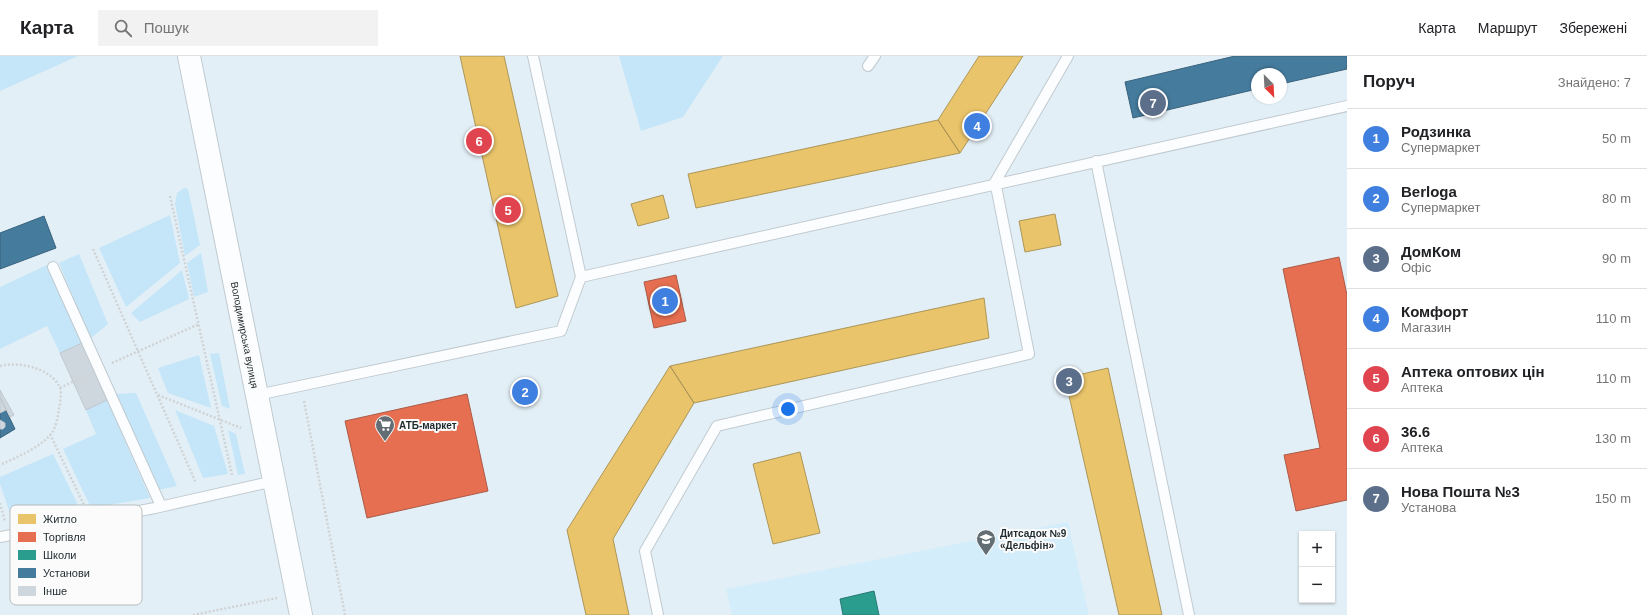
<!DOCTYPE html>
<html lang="uk">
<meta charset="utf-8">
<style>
body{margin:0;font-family:Arial,sans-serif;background:#f2f2f2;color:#202124}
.controls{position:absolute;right:12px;bottom:12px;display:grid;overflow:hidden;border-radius:0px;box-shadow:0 1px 3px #0004}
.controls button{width:36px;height:36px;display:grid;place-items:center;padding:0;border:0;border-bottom:1px solid #e0e0e0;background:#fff;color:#202124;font:20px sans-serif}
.compass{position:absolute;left:1251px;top:12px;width:36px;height:36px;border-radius:50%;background:#fff;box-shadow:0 1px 3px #0004;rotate:156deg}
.you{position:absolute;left:788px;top:353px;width:14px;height:14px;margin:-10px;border:3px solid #fff;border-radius:50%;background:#1a73e8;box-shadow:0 0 0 6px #1a73e833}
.badge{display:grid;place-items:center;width:26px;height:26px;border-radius:50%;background:#636e74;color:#fff;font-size:13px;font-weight:700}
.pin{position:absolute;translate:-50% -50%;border:2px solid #fff;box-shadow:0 1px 4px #0006}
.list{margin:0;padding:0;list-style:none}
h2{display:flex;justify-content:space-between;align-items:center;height:52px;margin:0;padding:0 16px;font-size:17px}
h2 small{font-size:13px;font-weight:400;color:#757577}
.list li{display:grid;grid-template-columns:26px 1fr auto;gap:12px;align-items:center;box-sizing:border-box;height:60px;padding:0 16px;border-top:1px solid #e0e0e0}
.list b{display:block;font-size:15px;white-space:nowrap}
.list p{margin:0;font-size:13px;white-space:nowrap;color:#757577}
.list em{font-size:13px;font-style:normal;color:#757577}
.icon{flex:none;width:22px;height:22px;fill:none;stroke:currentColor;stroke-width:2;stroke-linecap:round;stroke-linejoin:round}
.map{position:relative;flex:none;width:1347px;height:559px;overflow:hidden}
header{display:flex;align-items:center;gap:24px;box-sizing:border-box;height:56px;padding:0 20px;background:#fff;border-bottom:1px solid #e0e0e0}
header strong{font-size:19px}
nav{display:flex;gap:22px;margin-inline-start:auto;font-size:14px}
.search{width:280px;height:36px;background:#f2f2f2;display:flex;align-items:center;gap:10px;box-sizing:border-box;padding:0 14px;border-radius:0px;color:#757577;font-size:15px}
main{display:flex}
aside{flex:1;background:#fff}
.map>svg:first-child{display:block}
.built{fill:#d4edfb}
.green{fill:#c4e6f8}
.homes{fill:#e9c46a;stroke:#ac9658}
.shops{fill:#e76f51;stroke:#ab5a46}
.schools{fill:#2a9d8f;stroke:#267a72}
.public{fill:#457b9d;stroke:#39627c}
.building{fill:#cfd7de;stroke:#bfc7cf}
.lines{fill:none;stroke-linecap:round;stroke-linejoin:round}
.service-casing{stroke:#c0cad0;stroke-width:12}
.tertiary-casing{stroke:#c0cad0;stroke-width:24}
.path{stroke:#cfd3d5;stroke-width:2.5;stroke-dasharray:2 2;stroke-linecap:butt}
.service{stroke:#fbfdfe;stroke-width:10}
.tertiary{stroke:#fbfdfe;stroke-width:22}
.labels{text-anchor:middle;stroke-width:4;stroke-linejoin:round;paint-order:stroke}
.street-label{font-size:10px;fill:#1e292e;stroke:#fbfbfb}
.poi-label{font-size:10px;font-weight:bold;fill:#1e292e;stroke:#fbfbfb;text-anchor:start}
.key{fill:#fbfbfb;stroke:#b9bcbe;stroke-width:1}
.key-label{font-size:11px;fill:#1e292e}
</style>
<header>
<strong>Карта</strong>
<div class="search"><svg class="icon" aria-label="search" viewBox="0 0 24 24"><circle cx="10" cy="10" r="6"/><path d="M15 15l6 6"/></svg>Пошук</div>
<nav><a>Карта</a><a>Маршрут</a><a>Збережені</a></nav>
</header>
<main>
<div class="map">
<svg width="1347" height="559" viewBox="0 0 1347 559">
<rect width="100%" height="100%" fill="#e3eff6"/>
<path class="built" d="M 1068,466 L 1089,559 L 732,559 L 726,533 Z"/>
<path class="green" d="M 0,0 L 78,0 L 0,35 Z
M 619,0 L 723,0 L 683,61 L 641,75 Z
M 184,132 L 188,133 L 200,189 L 185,200 L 175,148 L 177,137 Z
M 170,159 L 180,207 L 126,251 L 99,192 Z
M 201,197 L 208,236 L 194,241 L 187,207 Z
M 79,198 L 108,268 L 90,283 L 59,207 Z
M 47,209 L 82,287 L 60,297 L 47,270 L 0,293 L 0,231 Z
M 182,214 L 189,243 L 140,266 L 131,257 Z
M 219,297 L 230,353 L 222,350 L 210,298 Z
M 199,299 L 211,352 L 168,337 L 158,312 Z
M 136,337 L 177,430 L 158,434 L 115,338 Z
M 107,344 L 150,442 L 91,452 L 63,393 L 96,378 L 86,354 Z
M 175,354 L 214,370 L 228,418 L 203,422 Z
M 228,374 L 236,378 L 245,418 L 238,419 Z
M 53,398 L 81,455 L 13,466 L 0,428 L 0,421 Z"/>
<path class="homes" d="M 460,0 L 504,0 L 558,240 L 516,252 Z
M 979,0 L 1023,0 L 960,97 L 938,64 Z
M 938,64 L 960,97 L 696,152 L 688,118 Z
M 663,139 L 669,162 L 638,170 L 631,148 Z
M 1055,158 L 1061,189 L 1025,196 L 1019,165 Z
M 984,242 L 989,282 L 694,347 L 670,310 Z
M 670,310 L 694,347 L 613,483 L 629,559 L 586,559 L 567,474 Z
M 1108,312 L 1162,559 L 1119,559 L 1065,322 Z
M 800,396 L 820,477 L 773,488 L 753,408 Z"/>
<path class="shops" d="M 1339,201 L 1347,239 L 1347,444 L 1296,455 L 1284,399 L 1320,392 L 1283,213 Z
M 676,219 L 686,265 L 654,272 L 644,226 Z
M 467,338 L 488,435 L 367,462 L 345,365 Z"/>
<path class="schools" d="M 874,535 L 879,559 L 843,559 L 840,543 Z"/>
<path class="public" d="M 1235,0 L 1347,0 L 1347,13 L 1281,28 L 1281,18 L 1257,18 L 1257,33 L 1133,62 L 1125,26 Z
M 44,160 L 56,192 L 0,213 L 0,177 Z
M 0,342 L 15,373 L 0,382 Z"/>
<path class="building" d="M 82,287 L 107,344 L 86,354 L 60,297 Z
M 0,334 L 14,359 L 10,361 L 0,341 Z
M 0,341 L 6,354 L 0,357 Z
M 0,364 L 5,367 L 5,371 L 3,373 L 0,373 Z"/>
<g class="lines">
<g class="service-casing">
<path id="service" d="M 533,0 L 581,221
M 868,10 L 875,0
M 1096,105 L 1189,559
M 53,211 L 161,450
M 257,339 L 561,275 L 581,221 L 1347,50
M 0,481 L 155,452 L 274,425
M 658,559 L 645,495 L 717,370 L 1029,298 L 997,135 L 994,128 L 1068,0"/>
</g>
<g class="tertiary-casing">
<path id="tertiary" d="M 189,0 L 301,559"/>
</g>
<path class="path" d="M 170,140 L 232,419
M 93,193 L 196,427
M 112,307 L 199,268
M 0,310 C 18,305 52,312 60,332 C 62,337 60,347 59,353 C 58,360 56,371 52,377 C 40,392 17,401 0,409
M 60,332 L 86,319
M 158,339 L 241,372
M 304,345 L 345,559
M 50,378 L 85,451
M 0,447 L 5,466
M 193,559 L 277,542"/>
<use href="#service" class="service"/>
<use href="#tertiary" class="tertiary"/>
</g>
<defs>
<g id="supermarket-pin" transform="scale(1)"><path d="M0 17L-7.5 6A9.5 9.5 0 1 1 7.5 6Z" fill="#636e74" stroke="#fbfbfb"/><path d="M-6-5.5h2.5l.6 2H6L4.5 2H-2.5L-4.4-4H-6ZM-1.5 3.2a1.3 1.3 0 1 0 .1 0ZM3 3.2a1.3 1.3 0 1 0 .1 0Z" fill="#fff"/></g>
<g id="school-pin" transform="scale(1)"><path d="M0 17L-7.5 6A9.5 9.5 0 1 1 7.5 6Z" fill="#636e74" stroke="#fbfbfb"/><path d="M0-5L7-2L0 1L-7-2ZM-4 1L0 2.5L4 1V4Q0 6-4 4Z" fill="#fff"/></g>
</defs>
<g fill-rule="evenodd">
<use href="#supermarket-pin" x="385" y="369"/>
<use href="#school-pin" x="986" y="483"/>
</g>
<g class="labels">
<g class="street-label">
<text transform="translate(245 279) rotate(79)" y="4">Володимирська вулиця</text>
</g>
<g class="poi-label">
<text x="399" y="373">АТБ-маркет</text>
<text x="1000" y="481">Дитсадок №9<tspan x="1000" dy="12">«Дельфiн»</tspan></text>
</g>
</g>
<rect x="10" y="449" width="132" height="100" rx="6" class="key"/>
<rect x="18" y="458" width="18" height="10" fill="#e9c46a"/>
<rect x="18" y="476" width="18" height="10" fill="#e76f51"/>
<rect x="18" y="494" width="18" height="10" fill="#2a9d8f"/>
<rect x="18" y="512" width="18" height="10" fill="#457b9d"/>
<rect x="18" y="530" width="18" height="10" fill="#cfd7de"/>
<g class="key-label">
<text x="43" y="467">Житло</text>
<text x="43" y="485">Торгівля</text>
<text x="43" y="503">Школи</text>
<text x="43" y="521">Установи</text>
<text x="43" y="539">Інше</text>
</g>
</svg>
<div class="controls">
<button>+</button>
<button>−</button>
</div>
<svg class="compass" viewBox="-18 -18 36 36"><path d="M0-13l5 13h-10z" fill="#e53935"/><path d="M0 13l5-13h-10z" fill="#757577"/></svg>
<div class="you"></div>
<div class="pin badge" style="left:665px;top:245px;background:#3f7fe0">1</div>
<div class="pin badge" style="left:525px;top:336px;background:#3f7fe0">2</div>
<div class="pin badge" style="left:1069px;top:325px;background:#5c6f8a">3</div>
<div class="pin badge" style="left:977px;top:70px;background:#3f7fe0">4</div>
<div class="pin badge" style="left:508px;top:154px;background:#e0444e">5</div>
<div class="pin badge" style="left:479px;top:85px;background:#e0444e">6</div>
<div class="pin badge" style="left:1153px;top:47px;background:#5c6f8a">7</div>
</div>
<aside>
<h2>Поруч<small>Знайдено: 7</small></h2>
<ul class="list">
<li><span class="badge" style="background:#3f7fe0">1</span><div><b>Родзинка</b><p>Супермаркет</p></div><em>50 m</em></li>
<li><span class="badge" style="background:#3f7fe0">2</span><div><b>Berloga</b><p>Супермаркет</p></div><em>80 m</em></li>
<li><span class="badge" style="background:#5c6f8a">3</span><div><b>ДомКом</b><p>Офіс</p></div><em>90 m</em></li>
<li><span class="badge" style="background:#3f7fe0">4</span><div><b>Комфорт</b><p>Магазин</p></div><em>110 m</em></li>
<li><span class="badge" style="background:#e0444e">5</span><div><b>Аптека оптових цін</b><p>Аптека</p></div><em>110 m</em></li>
<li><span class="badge" style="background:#e0444e">6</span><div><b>36.6</b><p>Аптека</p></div><em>130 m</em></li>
<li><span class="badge" style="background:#5c6f8a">7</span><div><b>Нова Пошта №3</b><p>Установа</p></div><em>150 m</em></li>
</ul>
</aside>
</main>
